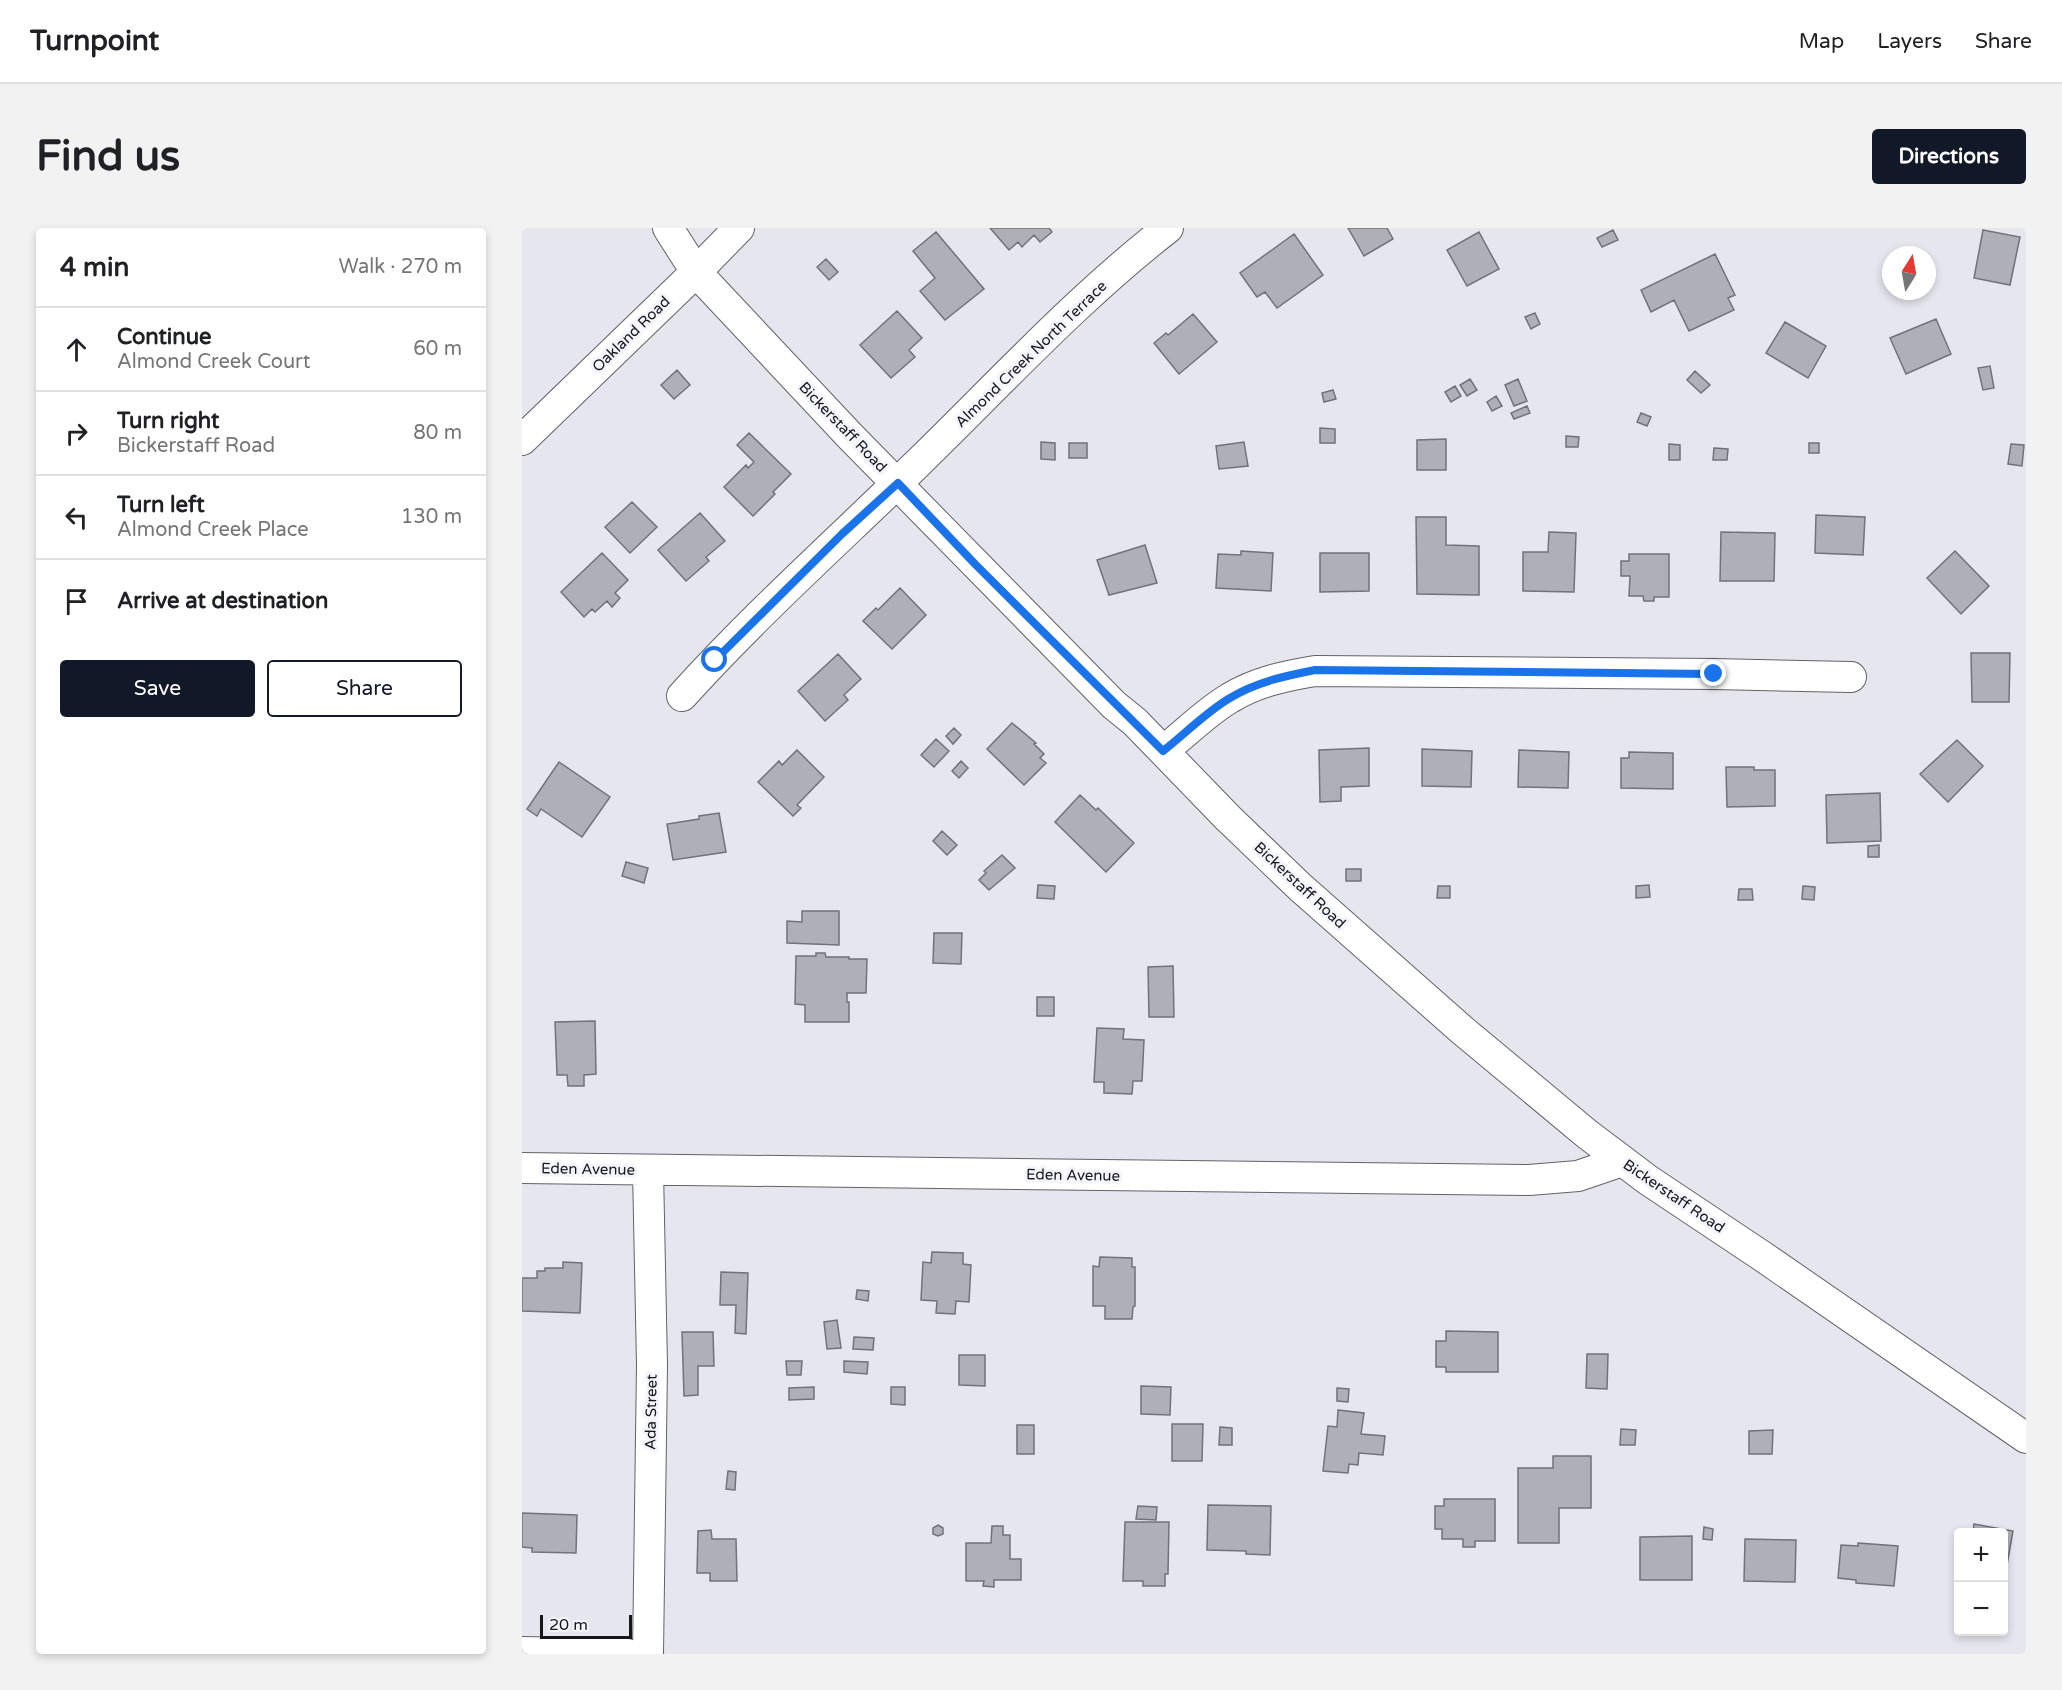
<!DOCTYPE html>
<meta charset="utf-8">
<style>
body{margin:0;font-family:"Varela Round",sans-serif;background:#f2f2f2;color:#202124}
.controls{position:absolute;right:18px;bottom:18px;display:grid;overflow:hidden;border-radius:6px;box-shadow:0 3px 9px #0003}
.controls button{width:54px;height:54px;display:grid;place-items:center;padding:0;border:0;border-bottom:2px solid #e0e0e0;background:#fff;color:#202124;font:30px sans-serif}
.compass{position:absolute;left:1360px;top:18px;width:54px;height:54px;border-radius:50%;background:#fff;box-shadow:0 3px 9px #0003;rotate:11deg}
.scale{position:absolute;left:18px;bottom:15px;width:92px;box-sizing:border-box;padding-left:6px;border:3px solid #17171a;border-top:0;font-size:16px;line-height:21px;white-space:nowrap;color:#17171a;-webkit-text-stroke:4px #f3f4fc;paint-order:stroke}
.stop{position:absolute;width:18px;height:18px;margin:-14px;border:4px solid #1a73e8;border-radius:50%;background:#fff}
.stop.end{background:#1a73e8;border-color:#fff;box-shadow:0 2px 6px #0008}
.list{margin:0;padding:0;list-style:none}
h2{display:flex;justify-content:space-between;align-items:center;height:78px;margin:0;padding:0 24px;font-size:26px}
h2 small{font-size:20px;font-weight:400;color:#757577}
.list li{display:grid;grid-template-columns:39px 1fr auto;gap:18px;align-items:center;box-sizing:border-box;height:84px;padding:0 24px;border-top:2px solid #e0e0e0}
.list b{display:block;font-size:22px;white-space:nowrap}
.list p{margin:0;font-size:20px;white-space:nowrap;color:#757577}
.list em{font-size:20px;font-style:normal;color:#757577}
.actions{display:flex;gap:12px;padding:18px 24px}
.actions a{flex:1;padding:14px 0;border:2px solid #111827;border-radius:6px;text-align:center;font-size:21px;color:#111827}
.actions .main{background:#111827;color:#fff}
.icon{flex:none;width:33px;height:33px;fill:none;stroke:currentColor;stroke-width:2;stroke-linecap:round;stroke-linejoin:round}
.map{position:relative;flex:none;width:1504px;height:1426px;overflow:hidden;border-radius:6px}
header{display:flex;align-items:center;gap:36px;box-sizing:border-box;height:84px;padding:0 30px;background:#fff;border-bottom:2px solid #e0e0e0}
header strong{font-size:28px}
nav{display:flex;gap:33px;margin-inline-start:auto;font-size:21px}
.intro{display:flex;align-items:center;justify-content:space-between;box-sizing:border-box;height:144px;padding:0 36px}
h1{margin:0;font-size:42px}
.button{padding:15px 27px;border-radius:6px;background:#111827;color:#fff;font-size:21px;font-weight:700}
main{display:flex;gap:36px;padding:0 36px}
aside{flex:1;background:#fff;border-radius:6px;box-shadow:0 3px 9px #0003}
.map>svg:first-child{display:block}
.building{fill:#afafb7;stroke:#72727a;stroke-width:1.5}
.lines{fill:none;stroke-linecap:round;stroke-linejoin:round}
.minor-casing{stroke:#626269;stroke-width:32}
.minor{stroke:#fff;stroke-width:30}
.route{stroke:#1a73e8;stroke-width:8}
.labels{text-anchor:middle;stroke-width:6;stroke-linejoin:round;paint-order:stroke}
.street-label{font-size:15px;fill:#17171a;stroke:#f3f4fc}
</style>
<header>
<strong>Turnpoint</strong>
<nav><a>Map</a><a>Layers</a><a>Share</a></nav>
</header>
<div class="intro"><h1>Find us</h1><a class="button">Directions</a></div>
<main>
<aside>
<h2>4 min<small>Walk · 270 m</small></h2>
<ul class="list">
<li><svg class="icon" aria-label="ahead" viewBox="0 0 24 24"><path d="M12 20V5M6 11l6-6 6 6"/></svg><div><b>Continue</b><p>Almond Creek Court</p></div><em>60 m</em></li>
<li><svg class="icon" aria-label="right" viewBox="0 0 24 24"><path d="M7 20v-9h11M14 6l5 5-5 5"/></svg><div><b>Turn right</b><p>Bickerstaff Road</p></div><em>80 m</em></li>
<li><svg class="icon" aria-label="left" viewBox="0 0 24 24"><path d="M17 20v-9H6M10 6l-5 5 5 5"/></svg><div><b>Turn left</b><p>Almond Creek Place</p></div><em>130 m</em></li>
<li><svg class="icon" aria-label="arrive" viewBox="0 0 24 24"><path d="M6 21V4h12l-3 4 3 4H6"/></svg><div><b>Arrive at destination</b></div></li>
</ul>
<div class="actions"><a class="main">Save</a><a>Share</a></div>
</aside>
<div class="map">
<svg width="1504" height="1426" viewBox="0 0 1504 1426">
<rect width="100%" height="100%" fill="#e6e6ef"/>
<path class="building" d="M 468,0 L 527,0 L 530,4 L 518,14 L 512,7 L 500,19 L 496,14 L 487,22 Z
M 826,0 L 865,0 L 871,11 L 842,28 Z
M 1091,2 L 1096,12 L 1080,19 L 1075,10 Z
M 1461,2 L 1498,9 L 1488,57 L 1452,50 Z
M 414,4 L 462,61 L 423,92 L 398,63 L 413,50 L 391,23 Z
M 957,4 L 977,41 L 945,58 L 925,22 Z
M 772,6 L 801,47 L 755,80 L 743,64 L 735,69 L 718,45 Z
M 1193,26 L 1213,67 L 1206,70 L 1212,82 L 1167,103 L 1152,72 L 1129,84 L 1119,62 Z
M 304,31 L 316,44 L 307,52 L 295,39 Z
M 375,83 L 400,110 L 387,122 L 393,129 L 369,150 L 338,117 Z
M 1013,85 L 1018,96 L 1009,101 L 1003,89 Z
M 671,86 L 695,114 L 657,146 L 632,115 L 644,105 L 646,107 Z
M 1414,91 L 1429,126 L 1384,146 L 1368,110 Z
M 1263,94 L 1304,118 L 1286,150 L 1244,125 Z
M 1468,138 L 1472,160 L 1461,162 L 1456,140 Z
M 155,142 L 168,157 L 152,171 L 139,157 Z
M 1173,143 L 1188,157 L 1179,165 L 1165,152 Z
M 948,151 L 955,162 L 945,168 L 938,157 Z
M 996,151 L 1005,173 L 992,178 L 983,157 Z
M 933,158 L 939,168 L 929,174 L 923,164 Z
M 811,162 L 814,171 L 802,174 L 800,165 Z
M 974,168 L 980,178 L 970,183 L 965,174 Z
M 1005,178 L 1008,185 L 992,191 L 989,185 Z
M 1119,185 L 1129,189 L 1125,198 L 1115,194 Z
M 798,200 L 813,201 L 813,215 L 798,215 Z
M 227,205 L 269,246 L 251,264 L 253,266 L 231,288 L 202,259 L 224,237 L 226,240 L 232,234 L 215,217 Z
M 1044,208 L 1057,209 L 1056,219 L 1044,219 Z
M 924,211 L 924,242 L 895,242 L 895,212 Z
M 519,214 L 533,215 L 533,232 L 519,231 Z
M 722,214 L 726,238 L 697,241 L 694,218 Z
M 547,215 L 565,215 L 565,230 L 547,230 Z
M 1287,215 L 1297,215 L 1297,225 L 1287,225 Z
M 1147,216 L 1158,217 L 1158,232 L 1147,232 Z
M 1489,216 L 1502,217 L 1500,238 L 1486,236 Z
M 1192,220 L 1206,221 L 1205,232 L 1191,232 Z
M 110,274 L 135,299 L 108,325 L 83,299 Z
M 178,285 L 203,313 L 184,329 L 187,333 L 164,353 L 136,322 Z
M 1294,287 L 1343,289 L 1341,327 L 1293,325 Z
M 894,289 L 924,289 L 924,317 L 957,318 L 957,367 L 895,366 Z
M 1027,304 L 1054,305 L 1052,364 L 1001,363 L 1001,324 L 1026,324 Z
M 1199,304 L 1253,305 L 1252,353 L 1198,353 Z
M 623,317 L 635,355 L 587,367 L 575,332 Z
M 719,323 L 751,325 L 749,363 L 694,360 L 696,326 L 719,327 Z
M 1433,323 L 1467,358 L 1439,386 L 1405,350 Z
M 80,325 L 106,352 L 93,365 L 98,370 L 90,379 L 85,373 L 73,384 L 70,381 L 62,389 L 39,364 Z
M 798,325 L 847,325 L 847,363 L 798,364 Z
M 1107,326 L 1147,326 L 1147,369 L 1132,369 L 1132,373 L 1122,373 L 1121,368 L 1107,368 L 1108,348 L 1099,348 L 1099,333 L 1107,333 Z
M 378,360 L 404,387 L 370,421 L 341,393 L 354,380 L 356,382 Z
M 1449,425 L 1488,425 L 1487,474 L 1450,474 Z
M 316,426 L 339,451 L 322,467 L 326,472 L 303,493 L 276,463 Z
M 490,495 L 514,515 L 512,516 L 522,526 L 518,530 L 524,535 L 502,557 L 465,521 Z
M 432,500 L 439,507 L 431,516 L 424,508 Z
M 414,511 L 427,523 L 412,539 L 399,527 Z
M 1435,512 L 1461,538 L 1426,574 L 1398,546 Z
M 847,520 L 847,558 L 819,559 L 819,573 L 798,574 L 797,522 Z
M 900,521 L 950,523 L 949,559 L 900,558 Z
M 275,522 L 302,549 L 275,577 L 279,580 L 271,588 L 236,554 L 257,533 L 260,537 Z
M 997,522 L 1047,524 L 1046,560 L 996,559 Z
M 1107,524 L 1151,525 L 1151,561 L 1099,560 L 1099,530 L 1107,530 Z
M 439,533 L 446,540 L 437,550 L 430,543 Z
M 37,534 L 88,569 L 60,609 L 19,581 L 15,588 L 5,581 Z
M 1204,539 L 1232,539 L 1232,542 L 1253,542 L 1253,578 L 1205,579 Z
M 1358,565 L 1359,613 L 1305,615 L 1304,567 Z
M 558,567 L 574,582 L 576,580 L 612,615 L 584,644 L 533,594 Z
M 197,585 L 204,624 L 151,632 L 145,596 L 177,591 L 177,588 Z
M 420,603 L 435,617 L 425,627 L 411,613 Z
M 1357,617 L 1357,629 L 1346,629 L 1346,618 Z
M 480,627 L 493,640 L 467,662 L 457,652 L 464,645 L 462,643 Z
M 104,634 L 126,640 L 122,655 L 100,648 Z
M 824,641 L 839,641 L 839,653 L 824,653 Z
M 516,657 L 533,658 L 532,671 L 515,670 Z
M 1127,657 L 1128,669 L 1114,670 L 1114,658 Z
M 916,658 L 928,658 L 928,670 L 915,670 Z
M 1281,658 L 1293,659 L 1292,672 L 1280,671 Z
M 1217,661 L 1230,661 L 1231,672 L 1216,672 Z
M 280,683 L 317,683 L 317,717 L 265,715 L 265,693 L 280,694 Z
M 412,705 L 440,705 L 439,736 L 411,735 Z
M 294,725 L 303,725 L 304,729 L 327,729 L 327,731 L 345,731 L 344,765 L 325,765 L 325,774 L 327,774 L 327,794 L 283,794 L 283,777 L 273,776 L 274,728 L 294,728 Z
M 651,738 L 652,789 L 627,789 L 626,739 Z
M 515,769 L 532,769 L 532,788 L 515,788 Z
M 73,793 L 74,846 L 62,847 L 62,858 L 46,858 L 45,847 L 35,847 L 33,794 Z
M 575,800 L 602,801 L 601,811 L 622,812 L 620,853 L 611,853 L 610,866 L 582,865 L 582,854 L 572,854 Z
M 410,1024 L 441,1025 L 441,1036 L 449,1037 L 447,1074 L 434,1073 L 433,1086 L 414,1085 L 415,1073 L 399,1072 L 401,1034 L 409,1035 Z
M 578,1029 L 610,1030 L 610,1039 L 613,1039 L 613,1078 L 611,1079 L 610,1091 L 583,1091 L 583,1078 L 571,1078 L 571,1038 L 577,1039 Z
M 41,1034 L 60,1035 L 58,1085 L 0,1083 L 0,1050 L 15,1050 L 15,1043 L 23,1043 L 23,1040 L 41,1040 Z
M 199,1044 L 226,1045 L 224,1106 L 213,1105 L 214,1077 L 198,1077 Z
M 335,1062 L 347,1063 L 346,1073 L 334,1071 Z
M 315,1092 L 319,1120 L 305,1121 L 302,1094 Z
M 924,1103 L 976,1104 L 976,1144 L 924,1144 L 924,1139 L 914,1139 L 914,1113 L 924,1113 Z
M 160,1104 L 191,1104 L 192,1138 L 176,1138 L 176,1167 L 162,1168 Z
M 332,1109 L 352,1110 L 351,1122 L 331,1121 Z
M 1065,1126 L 1086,1126 L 1085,1161 L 1064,1160 Z
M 437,1127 L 463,1127 L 463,1158 L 437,1157 Z
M 264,1133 L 280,1133 L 279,1147 L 265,1147 Z
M 322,1133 L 346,1134 L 345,1146 L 322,1144 Z
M 619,1158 L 649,1159 L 648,1187 L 619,1186 Z
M 292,1159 L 292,1171 L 267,1172 L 267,1160 Z
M 369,1159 L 383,1159 L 383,1177 L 369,1176 Z
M 815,1160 L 827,1161 L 826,1174 L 815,1173 Z
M 816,1182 L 842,1185 L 839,1206 L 863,1208 L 861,1227 L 837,1225 L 836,1237 L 827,1236 L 826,1245 L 801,1243 L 806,1198 L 815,1199 Z
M 650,1196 L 681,1196 L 680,1233 L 650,1233 Z
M 495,1197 L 512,1197 L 512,1226 L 495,1226 Z
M 698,1199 L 710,1200 L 710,1217 L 697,1217 Z
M 1099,1201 L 1114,1202 L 1113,1217 L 1098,1217 Z
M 1251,1202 L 1250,1226 L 1227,1226 L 1227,1203 Z
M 1031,1228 L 1069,1228 L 1069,1280 L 1037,1280 L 1037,1315 L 996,1315 L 996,1240 L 1031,1240 Z
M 206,1243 L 214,1244 L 213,1262 L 204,1261 Z
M 922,1271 L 973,1271 L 973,1313 L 953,1313 L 953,1319 L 941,1319 L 941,1311 L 920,1311 L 920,1301 L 913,1301 L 913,1278 L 922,1278 Z
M 686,1277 L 749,1278 L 748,1327 L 724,1326 L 724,1323 L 685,1322 Z
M 616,1278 L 635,1279 L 634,1292 L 614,1291 Z
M 0,1285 L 55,1287 L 54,1325 L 10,1324 L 10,1320 L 0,1319 Z
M 603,1294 L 647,1294 L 646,1346 L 643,1346 L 643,1358 L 621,1358 L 621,1353 L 601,1353 Z
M 1452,1296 L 1491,1303 L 1482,1354 L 1482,1304 L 1451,1304 Z
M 416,1297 L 421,1300 L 421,1306 L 416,1308 L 411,1306 L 411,1300 Z
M 470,1298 L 481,1298 L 481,1307 L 488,1307 L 488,1331 L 499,1331 L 499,1352 L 472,1352 L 472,1359 L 461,1358 L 462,1353 L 444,1353 L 444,1315 L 469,1315 Z
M 1182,1299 L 1191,1301 L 1190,1312 L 1181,1311 Z
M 189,1302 L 190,1311 L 214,1311 L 215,1353 L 188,1353 L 188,1345 L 175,1345 L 176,1303 Z
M 1170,1308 L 1170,1352 L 1118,1352 L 1118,1309 Z
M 1223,1311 L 1274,1312 L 1273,1354 L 1222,1353 Z
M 1336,1315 L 1376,1318 L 1372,1358 L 1334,1355 L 1334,1352 L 1316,1350 L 1319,1317 L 1336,1318 Z"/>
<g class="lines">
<g class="minor-casing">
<path id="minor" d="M 146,0 L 174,44 L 327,207 L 592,477 L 613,494 L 706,590 L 778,659 L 940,802 L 1065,906 L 1126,952 L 1240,1028 L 1504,1210
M 0,212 L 174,44 L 217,0
M 160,468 C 234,386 317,312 397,234 C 478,155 556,70 646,0
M 641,523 C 663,506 684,484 708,470 C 734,454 763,448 793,443 L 1192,446 L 1329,449
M 0,940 L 1007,952 L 1056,948 L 1100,933
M 126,942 L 130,1137 L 126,1426
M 0,1424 L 105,1426"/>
</g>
<use href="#minor" class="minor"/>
</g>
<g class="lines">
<path class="route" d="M 193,432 L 320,306 L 376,255 L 453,336 L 641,523 C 663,506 684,484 708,470 C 734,454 763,448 793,442 L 1192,446"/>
</g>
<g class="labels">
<g class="street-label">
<text transform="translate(109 106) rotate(-44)" y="5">Oakland Road</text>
<text transform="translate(509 126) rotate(-44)" y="5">Almond Creek North Terrace</text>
<text transform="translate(321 199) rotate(46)" y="5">Bickerstaff Road</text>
<text transform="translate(778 657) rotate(43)" y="5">Bickerstaff Road</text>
<text transform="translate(66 941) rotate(1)" y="5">Eden Avenue</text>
<text transform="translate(551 947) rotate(1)" y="5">Eden Avenue</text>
<text transform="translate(1152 968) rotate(34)" y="5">Bickerstaff Road</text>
<text transform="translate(129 1184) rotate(-89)" y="5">Ada Street</text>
</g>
</g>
</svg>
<div class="controls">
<button>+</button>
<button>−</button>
</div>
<svg class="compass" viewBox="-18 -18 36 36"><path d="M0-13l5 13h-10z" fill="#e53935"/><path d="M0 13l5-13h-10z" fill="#757577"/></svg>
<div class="scale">20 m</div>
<div class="stop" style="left:193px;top:432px"></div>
<div class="stop end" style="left:1192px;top:446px"></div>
</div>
</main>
